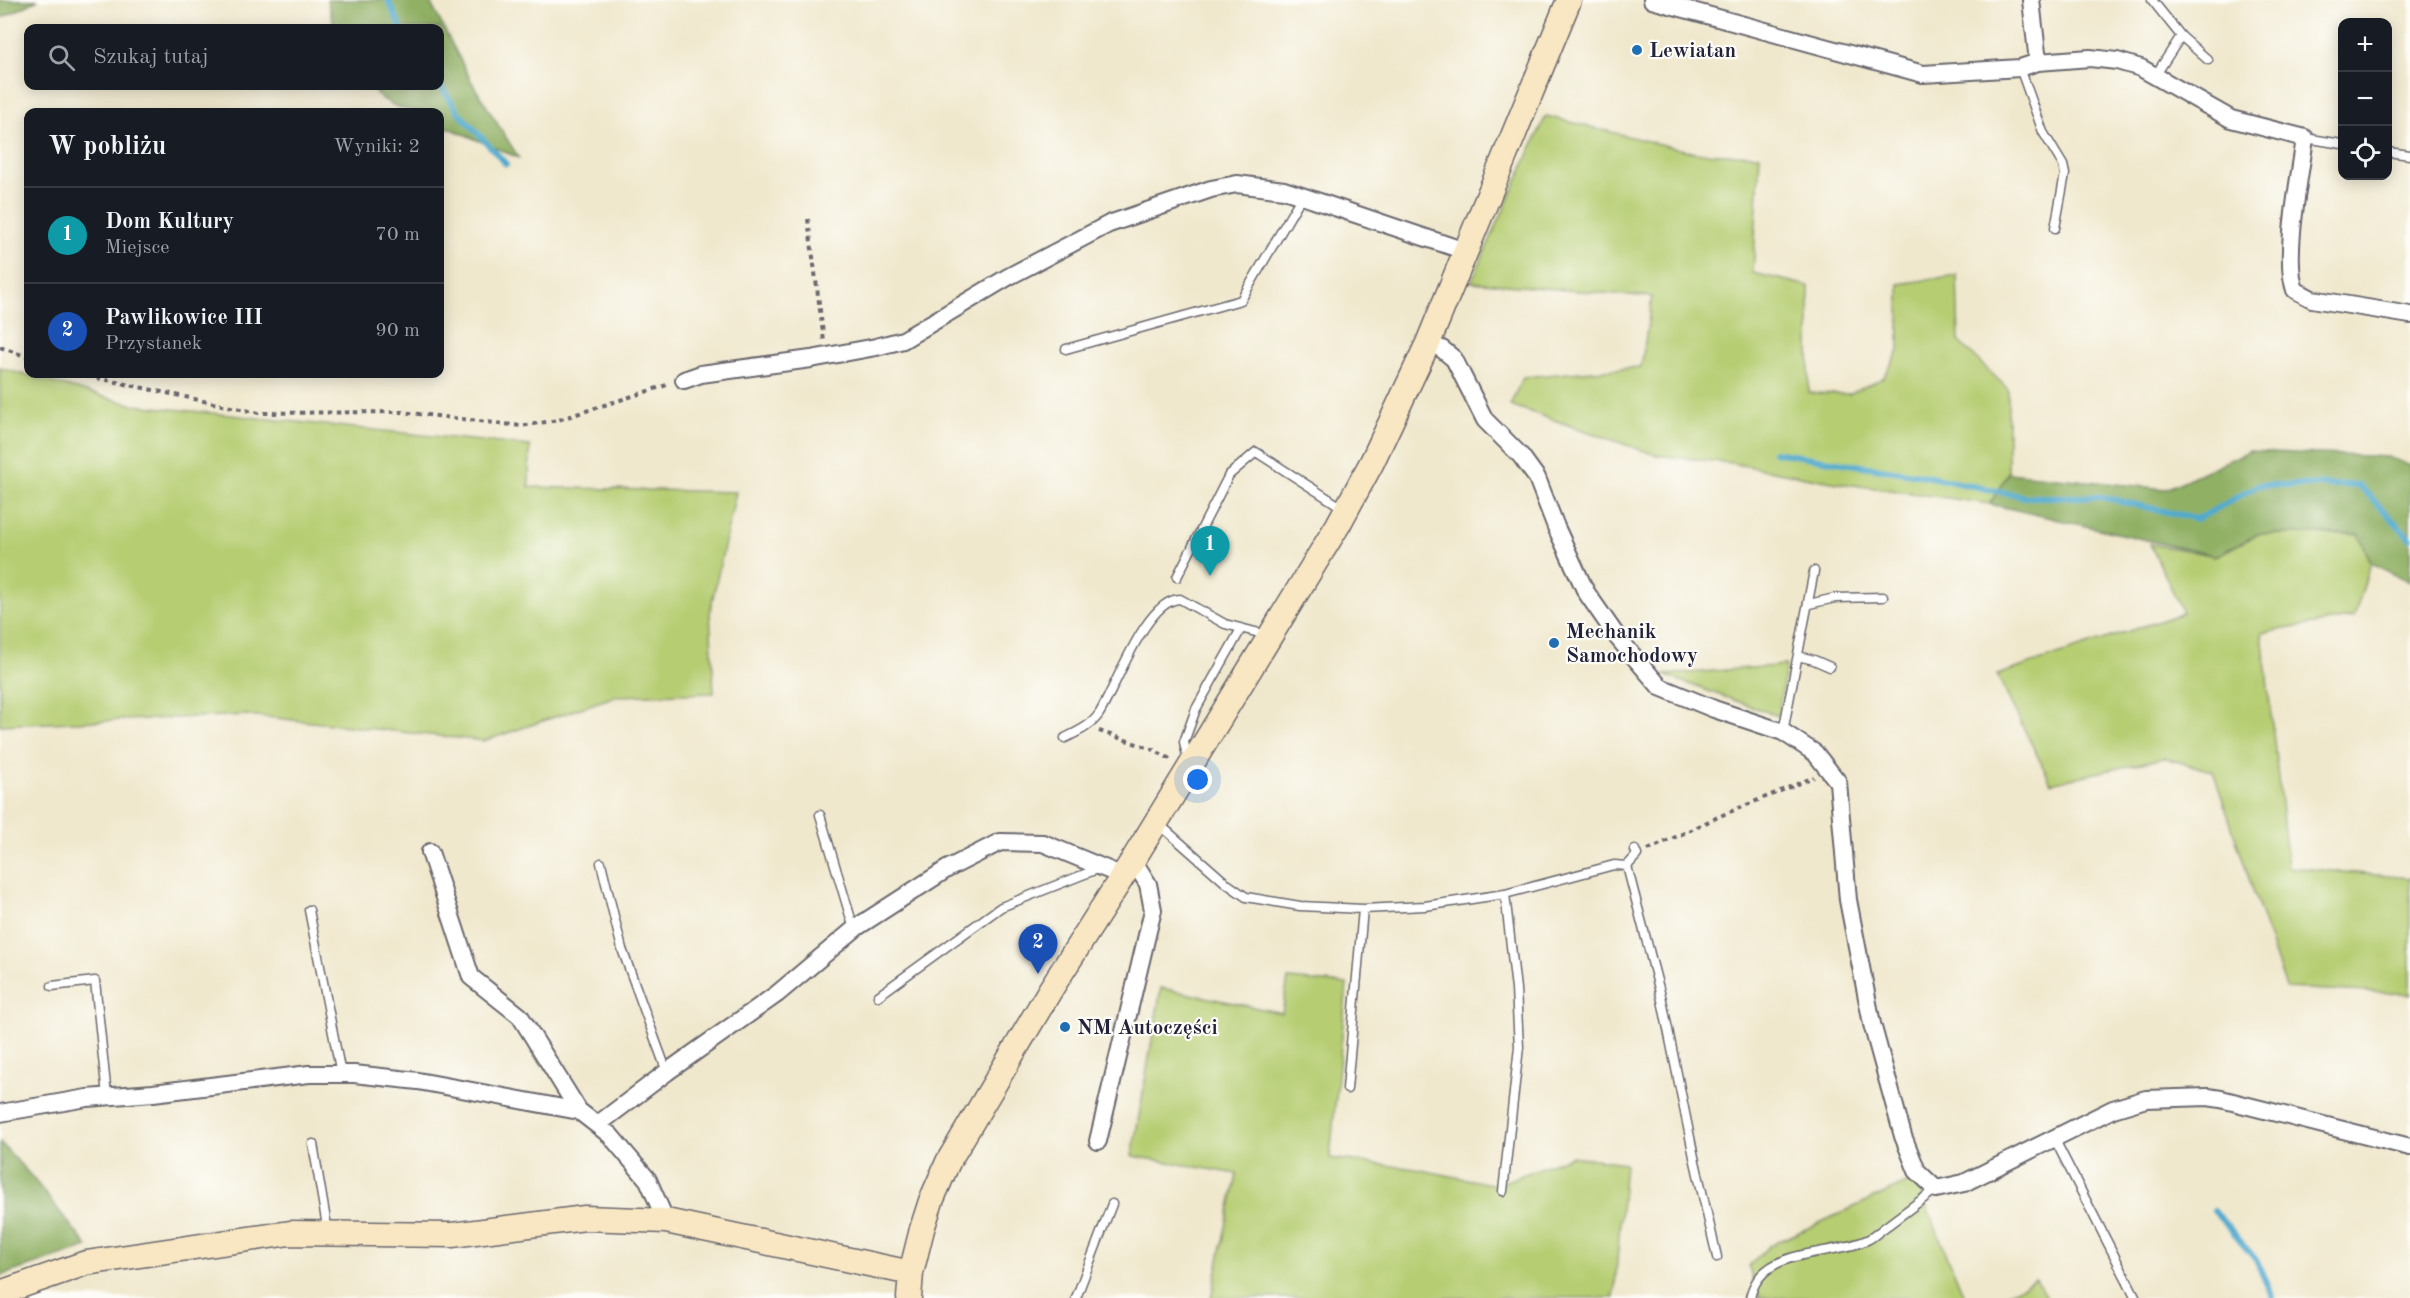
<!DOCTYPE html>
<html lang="pl">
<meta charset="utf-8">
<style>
body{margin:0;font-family:"Old Standard TT",serif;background:#242831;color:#f1f3f6}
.controls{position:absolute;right:18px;top:18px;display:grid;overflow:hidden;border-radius:12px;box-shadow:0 3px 15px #0003}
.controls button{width:54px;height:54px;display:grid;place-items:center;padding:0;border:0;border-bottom:2px solid #363941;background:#171b24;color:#f1f3f6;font:30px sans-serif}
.you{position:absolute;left:1198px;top:780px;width:21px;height:21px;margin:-15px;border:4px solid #fff;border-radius:50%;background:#1a73e8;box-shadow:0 0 0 9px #1a73e833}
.badge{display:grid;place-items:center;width:39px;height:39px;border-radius:50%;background:#0b8043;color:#fff;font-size:20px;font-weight:700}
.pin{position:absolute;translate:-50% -50px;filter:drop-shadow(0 2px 3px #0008)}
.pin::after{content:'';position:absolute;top:32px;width:21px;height:18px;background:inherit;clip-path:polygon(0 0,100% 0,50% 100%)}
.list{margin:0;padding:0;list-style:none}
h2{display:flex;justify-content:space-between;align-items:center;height:78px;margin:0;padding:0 24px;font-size:26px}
h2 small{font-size:20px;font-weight:400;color:#9ea1a6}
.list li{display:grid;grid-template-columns:39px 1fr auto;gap:18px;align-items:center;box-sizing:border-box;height:96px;padding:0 24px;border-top:2px solid #363941}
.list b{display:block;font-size:22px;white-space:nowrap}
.list p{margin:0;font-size:20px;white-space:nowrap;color:#9ea1a6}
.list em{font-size:20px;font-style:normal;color:#9ea1a6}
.icon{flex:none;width:33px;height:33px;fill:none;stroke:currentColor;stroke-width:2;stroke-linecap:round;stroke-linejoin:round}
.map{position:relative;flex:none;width:2410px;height:1298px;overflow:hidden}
.search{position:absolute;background:#171b24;box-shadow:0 3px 15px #0003;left:24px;top:24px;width:420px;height:66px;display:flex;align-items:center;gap:15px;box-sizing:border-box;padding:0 21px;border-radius:12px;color:#9ea1a6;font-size:22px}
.panel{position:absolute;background:#171b24;box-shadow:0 3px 15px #0003;left:24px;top:108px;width:420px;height:270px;border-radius:12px}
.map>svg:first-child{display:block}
.green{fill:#b6cd72;stroke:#6c7856;stroke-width:1.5}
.forest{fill:#90b064;stroke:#596950;stroke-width:1.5}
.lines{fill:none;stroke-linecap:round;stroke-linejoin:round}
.stream{stroke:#50aace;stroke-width:6}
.lane-casing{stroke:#6a676e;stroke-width:11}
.street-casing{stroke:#6a676e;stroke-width:20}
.secondary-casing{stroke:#6a676e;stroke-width:27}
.path{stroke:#6a676e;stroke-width:4;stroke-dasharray:4.5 4.5;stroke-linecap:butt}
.lane{stroke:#fff;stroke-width:8}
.street{stroke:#fff;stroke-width:16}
.secondary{stroke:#f9e7c3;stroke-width:24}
.poi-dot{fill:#1f6fb2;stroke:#fdfcf7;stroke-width:2}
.labels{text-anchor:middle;stroke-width:4.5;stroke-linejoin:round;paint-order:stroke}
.poi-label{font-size:21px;font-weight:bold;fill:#22223b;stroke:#fdfcf7;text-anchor:start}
</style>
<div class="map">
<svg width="2410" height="1298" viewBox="0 0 2410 1298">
<rect width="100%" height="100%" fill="#fdfcf7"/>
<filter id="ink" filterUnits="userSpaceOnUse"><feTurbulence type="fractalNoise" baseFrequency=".0167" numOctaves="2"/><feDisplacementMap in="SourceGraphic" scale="12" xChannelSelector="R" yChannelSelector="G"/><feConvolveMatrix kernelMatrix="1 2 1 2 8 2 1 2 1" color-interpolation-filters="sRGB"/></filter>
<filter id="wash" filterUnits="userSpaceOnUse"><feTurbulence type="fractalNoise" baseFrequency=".008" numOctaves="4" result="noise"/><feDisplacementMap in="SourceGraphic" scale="24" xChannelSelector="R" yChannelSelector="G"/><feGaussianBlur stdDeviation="1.35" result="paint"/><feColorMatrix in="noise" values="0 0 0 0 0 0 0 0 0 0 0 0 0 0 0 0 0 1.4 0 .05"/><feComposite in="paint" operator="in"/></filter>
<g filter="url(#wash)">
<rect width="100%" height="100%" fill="#f0e8cd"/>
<path class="green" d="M 1546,116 L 1696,153 L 1760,155 L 1753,273 L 1809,286 L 1809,393 L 1849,394 L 1883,378 L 1899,351 L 1899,284 L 1957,275 L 1959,342 L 2008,389 L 2008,473 L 1990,504 L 1832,482 L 1731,463 L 1656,455 L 1510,405 L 1523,377 L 1641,367 L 1652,297 L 1471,282 Z
M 0,368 L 134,405 L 530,446 L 529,487 L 736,492 L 710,611 L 714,693 L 616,696 L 484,741 L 248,715 L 0,725 Z
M 2258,534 L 2359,534 L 2371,563 L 2354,617 L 2262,633 L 2288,867 L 2410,878 L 2410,994 L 2286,988 L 2213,771 L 2164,758 L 2051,783 L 1997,675 L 2183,613 L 2150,544 L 2216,556 Z
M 1786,665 L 1778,716 L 1664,675 Z
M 1288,979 L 1347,984 L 1330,1158 L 1416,1169 L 1496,1185 L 1571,1156 L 1625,1163 L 1614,1298 L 1211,1298 L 1237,1174 L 1132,1156 L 1161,988 L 1282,1013 Z
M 1915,1179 L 1965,1298 L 1760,1298 L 1748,1266 L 1769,1246 Z
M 2036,1279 L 2046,1298 L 2000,1298 Z"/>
<path class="forest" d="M 0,0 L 38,0 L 4,17 L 0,17 Z
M 327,0 L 429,0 L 474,86 L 519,158 L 440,124 L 440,112 C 410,112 389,110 369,86 L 440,86 L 440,28 L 335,28 Z
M 2249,451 L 2388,457 L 2410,465 L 2410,582 L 2371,563 L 2359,534 L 2258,534 L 2216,556 L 1990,504 L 2008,473 L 2166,489 Z
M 0,1142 L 32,1177 L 88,1247 L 0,1276 Z"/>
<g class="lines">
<path class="stream" d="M 388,0 L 401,28
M 440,85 L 459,113 L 506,164
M 1774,452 L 1925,476 L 2025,497 L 2102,497 L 2198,519 L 2259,485 L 2359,485 L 2410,538
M 2214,1210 L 2256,1260 L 2273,1298"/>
</g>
</g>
<g filter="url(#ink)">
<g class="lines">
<g class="lane-casing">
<path id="lane" d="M 2152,0 L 2181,36 L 2155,76
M 2181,36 L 2208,60
M 2020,68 L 2043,132 L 2063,165 L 2065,174 L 2055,228
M 2305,138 L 2342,144
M 2388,152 L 2410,155
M 1066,349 L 1241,300 L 1302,196
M 1177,577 L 1229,475 L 1256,452 L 1346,510
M 1809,604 L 1835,598 L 1883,597
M 1798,656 L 1814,660 L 1830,667
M 1783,732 L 1814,571
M 1065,738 C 1077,732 1091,726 1099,714 C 1115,689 1146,599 1180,599 L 1225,624 L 1267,635
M 1188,761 L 1184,742 L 1196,709 L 1241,629
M 820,815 L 854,929
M 1159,824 L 1226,883 L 1246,897 L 1300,906 L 1363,909 L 1425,906 L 1505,894 L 1614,865 L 1627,866 L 1662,1000 L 1694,1157 L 1717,1257
M 601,863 L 622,949 L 667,1072
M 1627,866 L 1637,855 L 1635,850
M 309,910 L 341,1074
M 52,986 L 95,981 L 107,1096
M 878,996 L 1001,907 L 1100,868
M 1347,1089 L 1363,909
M 2054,1138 L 2136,1298
M 313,1144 L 328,1232
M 1503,1191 L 1519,1047 L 1516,989 L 1505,894
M 1076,1298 L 1112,1204
M 1750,1298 C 1761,1245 1831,1258 1869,1239 C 1876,1235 1882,1229 1888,1225 C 1904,1213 1920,1201 1936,1189"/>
</g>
<g class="street-casing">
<path id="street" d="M 1652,0 L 1923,74 L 2020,68 L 2038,62 L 2090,58 L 2117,61 L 2141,68 L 2231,119 L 2305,138 C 2300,177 2283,256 2295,290 L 2312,299 L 2410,315
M 2031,0 L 2038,62
M 1428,343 L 1442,349 L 1454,359 L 1485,420 L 1521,456 L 1537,478 L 1556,527 L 1586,592 L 1618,638 L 1660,687 L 1714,709 L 1783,732 L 1815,753 L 1838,782 L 1848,900 L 1872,1024 L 1903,1136 L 1917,1171 L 1936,1189 L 1964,1183 L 2113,1109 L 2146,1099 L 2208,1097 L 2221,1099 L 2410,1147
M 684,380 L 701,374 L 811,359 L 876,347 L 903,340 L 1008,277 L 1109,224 L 1211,189 L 1237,184 L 1284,190 L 1465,251
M 430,852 L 471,977 L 520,1016 L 579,1111
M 0,1113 L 87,1098 L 153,1093 L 309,1074 L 354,1074 L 418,1081 L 579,1111 L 610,1135 L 648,1180 L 666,1221
M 597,1125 L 667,1072 L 777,994 L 857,927 L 947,869 L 1000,842 L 1043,843 L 1123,876
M 1098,1141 L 1153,910 L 1148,884 L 1133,860"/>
</g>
<g class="secondary-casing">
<path id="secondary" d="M 0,1293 L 86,1263 L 290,1233 L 452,1235 L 585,1218 L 666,1221 L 911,1273
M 909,1298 L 911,1273 L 922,1229 L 931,1201 L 948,1162 L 1052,987 L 1133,860 L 1338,525 L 1372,462 L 1428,343 L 1569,0"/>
</g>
<path class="path" d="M 808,219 L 824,341
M 0,347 L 28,357
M 79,374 L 259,413 L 402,412 L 521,426 L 558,420 L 670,384
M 1099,731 L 1152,749 L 1170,759
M 1648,850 L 1720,816 L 1814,777"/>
<use href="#lane" class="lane"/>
<use href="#street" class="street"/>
<use href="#secondary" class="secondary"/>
</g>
</g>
<g class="poi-dot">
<circle cx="1637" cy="50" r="6"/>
<circle cx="1554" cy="643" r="6"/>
<circle cx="1065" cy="1027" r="6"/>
</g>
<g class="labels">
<g class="poi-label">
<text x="1649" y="57">Lewiatan</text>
<text x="1566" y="638">Mechanik<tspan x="1566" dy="24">Samochodowy</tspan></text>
<text x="1077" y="1034">NM Autoczęści</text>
</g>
</g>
</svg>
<div class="controls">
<button>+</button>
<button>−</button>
<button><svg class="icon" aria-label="locate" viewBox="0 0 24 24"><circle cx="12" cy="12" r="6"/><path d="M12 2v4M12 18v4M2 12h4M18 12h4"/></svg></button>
</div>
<div class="you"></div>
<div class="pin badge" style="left:1210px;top:576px;background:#0f9aa8">1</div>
<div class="pin badge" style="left:1038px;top:974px;background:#1a4fb4">2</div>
<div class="search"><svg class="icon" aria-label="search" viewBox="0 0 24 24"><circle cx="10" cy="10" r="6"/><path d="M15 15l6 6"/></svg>Szukaj tutaj</div>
<section class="panel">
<h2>W pobliżu<small>Wyniki: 2</small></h2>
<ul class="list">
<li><span class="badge" style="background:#0f9aa8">1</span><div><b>Dom Kultury</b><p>Miejsce</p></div><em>70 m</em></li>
<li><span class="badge" style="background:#1a4fb4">2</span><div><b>Pawlikowice III</b><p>Przystanek</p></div><em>90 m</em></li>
</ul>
</section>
</div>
